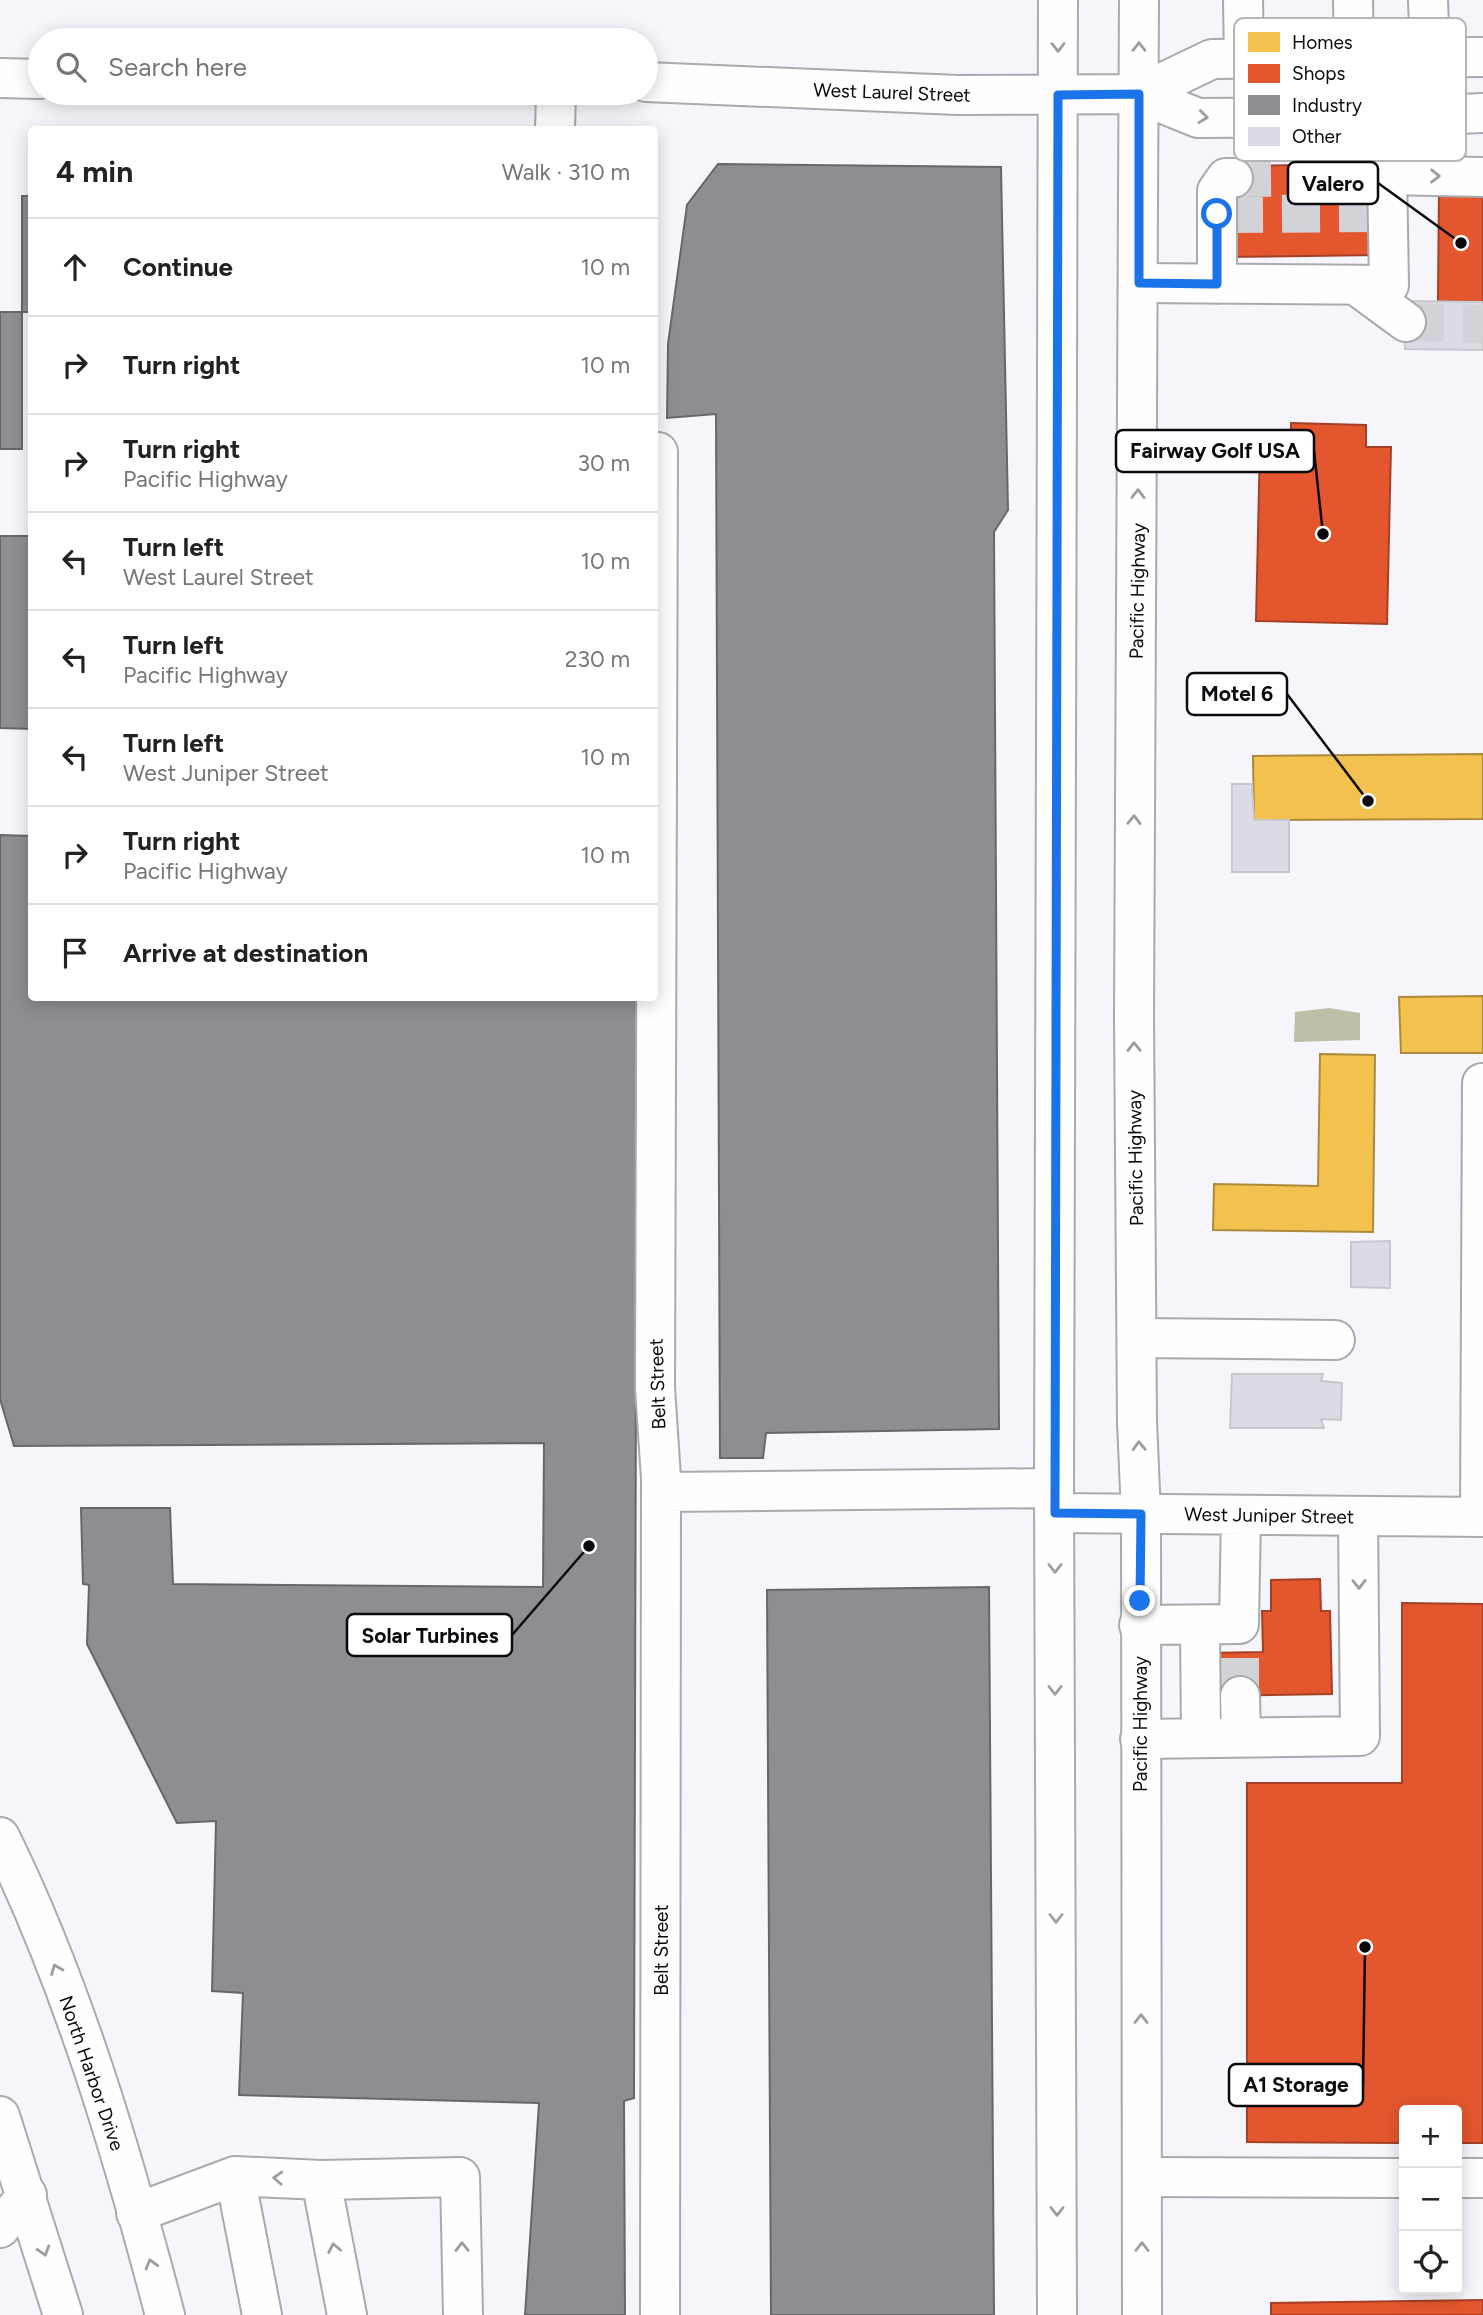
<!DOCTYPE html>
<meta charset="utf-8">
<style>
body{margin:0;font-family:Figtree,sans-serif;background:#f6f6f6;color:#222}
.controls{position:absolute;right:21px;bottom:21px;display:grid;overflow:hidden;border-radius:7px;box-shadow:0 4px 18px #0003}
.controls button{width:63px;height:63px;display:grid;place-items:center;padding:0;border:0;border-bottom:2px solid #e0e0e0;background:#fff;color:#222;font:35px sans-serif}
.stop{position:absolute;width:21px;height:21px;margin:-16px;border:5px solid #1a73e8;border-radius:50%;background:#fff}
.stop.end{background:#1a73e8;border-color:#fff;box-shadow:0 2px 7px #0008}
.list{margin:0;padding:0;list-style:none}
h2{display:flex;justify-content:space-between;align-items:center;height:91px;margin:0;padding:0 28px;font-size:30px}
h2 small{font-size:23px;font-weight:400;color:#767676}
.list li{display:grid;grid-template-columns:46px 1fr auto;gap:21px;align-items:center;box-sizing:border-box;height:98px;padding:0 28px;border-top:2px solid #e0e0e0}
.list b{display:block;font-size:26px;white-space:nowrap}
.list p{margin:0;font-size:23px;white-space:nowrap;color:#767676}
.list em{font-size:23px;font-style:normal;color:#767676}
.icon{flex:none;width:38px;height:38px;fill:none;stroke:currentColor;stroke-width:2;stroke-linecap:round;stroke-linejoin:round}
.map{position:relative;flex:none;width:1483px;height:2315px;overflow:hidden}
.search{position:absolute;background:#fff;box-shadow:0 4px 18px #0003;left:28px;top:28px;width:630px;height:77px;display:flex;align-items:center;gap:18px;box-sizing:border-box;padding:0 24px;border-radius:38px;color:#767676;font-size:26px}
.panel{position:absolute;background:#fff;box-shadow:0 4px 18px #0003;left:28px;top:126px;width:630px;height:875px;border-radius:7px}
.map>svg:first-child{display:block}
.water{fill:#bebfa6}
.homes{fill:#f2c14e;stroke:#ad8a3b;stroke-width:2}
.shops{fill:#e4572e;stroke:#a34025;stroke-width:2}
.industry{fill:#8d8d92;stroke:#66666b;stroke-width:2}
.building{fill:#dadbe4;stroke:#c7c7cc;stroke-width:2}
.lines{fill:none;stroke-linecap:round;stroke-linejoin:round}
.minor-tunnel{stroke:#d2d2d8;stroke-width:38;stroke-dasharray:38 19;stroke-linecap:butt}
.minor-casing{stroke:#a9aaae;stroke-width:42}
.major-casing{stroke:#a9aaae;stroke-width:42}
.minor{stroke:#fefefe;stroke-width:38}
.major{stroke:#fefefe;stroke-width:38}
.oneway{stroke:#9d9d9e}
.route{stroke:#1a73e8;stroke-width:9}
.labels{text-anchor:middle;stroke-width:7;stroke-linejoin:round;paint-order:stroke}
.street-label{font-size:19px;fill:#0b0b0f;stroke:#fff}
.key{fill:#fff;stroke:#b6b6b7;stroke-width:2}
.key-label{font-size:19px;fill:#0b0b0f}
.leader{fill:none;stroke:#0b0b0f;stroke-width:2.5}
.callout-dot{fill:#0b0b0f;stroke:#fff;stroke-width:2.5}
.callout{fill:#fff;stroke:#0b0b0f;stroke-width:2.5}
.callout-label{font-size:21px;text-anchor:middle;font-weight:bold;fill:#0b0b0f}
</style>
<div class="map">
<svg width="1483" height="2315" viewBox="0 0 1483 2315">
<rect width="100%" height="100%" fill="#f5f5fb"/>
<path class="water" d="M 1329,1008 L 1360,1013 L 1360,1040 L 1294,1042 L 1295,1012 Z"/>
<path class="homes" d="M 1483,754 L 1483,819 L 1254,820 L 1253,756 Z
M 1483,996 L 1483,1053 L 1401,1053 L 1399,997 Z
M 1320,1054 L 1375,1055 L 1373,1232 L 1213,1230 L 1214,1184 L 1318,1186 Z"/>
<path class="shops" d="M 1368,164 L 1379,255 L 1226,257 L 1232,166 Z
M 1439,184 L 1483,184 L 1483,302 L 1438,301 Z
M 1291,423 L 1366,425 L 1366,447 L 1391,447 L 1387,624 L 1256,621 L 1260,445 L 1291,446 Z
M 1320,1579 L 1321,1611 L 1330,1611 L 1332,1694 L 1205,1696 L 1204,1653 L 1263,1652 L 1262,1611 L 1271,1611 L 1271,1580 Z
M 1402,1603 L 1483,1604 L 1483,2143 L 1457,2143 L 1457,2110 L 1404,2110 L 1404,2143 L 1247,2142 L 1247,1783 L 1402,1783 Z
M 1483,2300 L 1483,2315 L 1271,2315 L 1271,2303 Z"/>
<path class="industry" d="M 718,164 L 1001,167 L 1008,510 L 994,532 L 999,1429 L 766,1433 L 763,1458 L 720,1458 L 716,414 L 667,418 L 668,344 L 687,205 Z
M 22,196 L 32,196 L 32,312 L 22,312 Z
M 0,312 L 22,312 L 22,449 L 0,449 Z
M 0,536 L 32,536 L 32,729 L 0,728 Z
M 0,835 L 32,836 L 32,998 L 637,998 L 634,2098 L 624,2101 L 625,2315 L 525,2315 L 539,2103 L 239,2095 L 243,1993 L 212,1991 L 216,1821 L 177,1823 L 87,1644 L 89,1585 L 83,1584 L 81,1508 L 170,1508 L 173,1584 L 543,1587 L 544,1443 L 14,1446 L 0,1399 Z
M 989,1587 L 994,2315 L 771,2315 L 767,1590 Z"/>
<path class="building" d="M 1406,301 L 1483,302 L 1483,350 L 1405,349 Z
M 1232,784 L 1252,784 L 1254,820 L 1289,820 L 1289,872 L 1232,872 Z
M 1390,1241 L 1390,1288 L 1351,1287 L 1351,1242 Z
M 1232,1374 L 1323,1374 L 1321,1381 L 1342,1383 L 1341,1420 L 1321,1419 L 1324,1428 L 1230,1428 Z"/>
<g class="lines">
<path class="minor-tunnel" d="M 1233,178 L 1368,177
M 1225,214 L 1379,213
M 1406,322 L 1483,324
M 1240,1696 L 1240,1652"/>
<g class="minor-casing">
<path id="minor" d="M 1243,0 L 1244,59
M 1353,0 L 1354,57
M 1428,0 L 1430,56
M 555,130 L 556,93
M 1368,177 L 1387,175 L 1483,177
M 1139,283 L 1389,285 L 1386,117
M 1217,284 L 1217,191 L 1226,178 L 1233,178
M 1357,286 L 1406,322
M 658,452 L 655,1388 L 661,1478 L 660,2315
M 1137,1338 L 1335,1340
M 661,1492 L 1054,1488
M 1055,1513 L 1483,1517
M 1480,1516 L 1482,1083
M 1139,1625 L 1239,1624 L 1241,1516
M 1200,1625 L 1201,1737
M 1240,1696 L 1241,1737
M 1140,1739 L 1360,1736 L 1358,1516
M 235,2176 L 262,2315
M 1142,2177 L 1404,2178
M 1457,2178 L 1483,2178
M 321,2180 L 347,2315
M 136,2213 L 235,2176 L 321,2180 L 460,2177 L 463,2315
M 0,2228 L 27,2195"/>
</g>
<g class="major-casing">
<path id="major" d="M 1139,0 L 1134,1016 L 1137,1422 L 1141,1514 L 1142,2315
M 0,78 L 40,79
M 646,82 L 958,95 L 1139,94 L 1198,118 L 1386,117 L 1483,113
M 1139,94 L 1212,59 L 1483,57
M 0,1837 C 73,1985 123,2155 165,2315
M 0,2116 L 63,2315
M 1057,2315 L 1054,1488 L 1058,0"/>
</g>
<use href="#minor" class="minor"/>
<use href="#major" class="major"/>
</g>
<defs><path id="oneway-chevron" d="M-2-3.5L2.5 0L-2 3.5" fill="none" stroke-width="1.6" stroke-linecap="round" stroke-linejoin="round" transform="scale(1.75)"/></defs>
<g class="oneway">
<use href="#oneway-chevron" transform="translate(1058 47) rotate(90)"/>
<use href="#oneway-chevron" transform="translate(1139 47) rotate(-90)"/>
<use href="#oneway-chevron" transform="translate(1203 117) rotate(7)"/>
<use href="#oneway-chevron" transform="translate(1435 176) rotate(1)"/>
<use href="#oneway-chevron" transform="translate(1138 494) rotate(-89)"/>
<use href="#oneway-chevron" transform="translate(1134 820) rotate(-89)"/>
<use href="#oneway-chevron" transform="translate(1134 1047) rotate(-91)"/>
<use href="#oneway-chevron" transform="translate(1139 1446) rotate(-92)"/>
<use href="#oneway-chevron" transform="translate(1055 1568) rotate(90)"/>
<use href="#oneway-chevron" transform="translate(1359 1584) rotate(89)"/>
<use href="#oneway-chevron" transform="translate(1055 1690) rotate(90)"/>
<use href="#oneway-chevron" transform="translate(1056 1918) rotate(90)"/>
<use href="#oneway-chevron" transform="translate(56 1969) rotate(-112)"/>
<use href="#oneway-chevron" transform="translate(1141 2019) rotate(-90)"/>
<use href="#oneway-chevron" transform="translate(278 2178) rotate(-177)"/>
<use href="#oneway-chevron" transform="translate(1057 2211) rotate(90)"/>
<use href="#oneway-chevron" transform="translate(462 2247) rotate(-91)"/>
<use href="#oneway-chevron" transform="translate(1142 2247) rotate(-90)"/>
<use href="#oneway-chevron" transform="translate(334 2248) rotate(-101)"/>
<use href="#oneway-chevron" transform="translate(44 2251) rotate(73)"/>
<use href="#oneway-chevron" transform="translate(151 2264) rotate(-106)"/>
</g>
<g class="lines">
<path class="route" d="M 1140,1601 L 1141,1514 L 1055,1513 L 1058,95 L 1139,94 L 1139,283 L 1217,284 L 1217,214"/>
</g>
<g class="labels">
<g class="street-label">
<text transform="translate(892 92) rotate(2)" y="7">West Laurel Street</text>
<text transform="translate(1137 591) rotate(-89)" y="7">Pacific Highway</text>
<text transform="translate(1135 1158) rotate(-91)" y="7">Pacific Highway</text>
<text transform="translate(657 1384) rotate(-92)" y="7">Belt Street</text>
<text transform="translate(1269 1515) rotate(1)" y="7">West Juniper Street</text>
<text transform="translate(1140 1724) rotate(-90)" y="7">Pacific Highway</text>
<text transform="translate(661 1950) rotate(-90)" y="7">Belt Street</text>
<text transform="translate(92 2073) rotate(71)" y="7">North Harbor Drive</text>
</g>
</g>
<rect x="1234" y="18" width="232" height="143" rx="10" class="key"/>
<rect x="1248" y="32" width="32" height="20" fill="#f2c14e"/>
<rect x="1248" y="64" width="32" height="19" fill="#e4572e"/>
<rect x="1248" y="95" width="32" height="20" fill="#8d8d92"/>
<rect x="1248" y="127" width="32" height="19" fill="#dadbe4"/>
<g class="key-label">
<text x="1292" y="49">Homes</text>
<text x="1292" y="80">Shops</text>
<text x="1292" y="112">Industry</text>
<text x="1292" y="143">Other</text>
</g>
<path class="leader" d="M1461 243L1378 183M1323 534L1314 451M1368 801L1287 694M589 1546L512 1635M1365 1947L1363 2085"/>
<g class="callout-dot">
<circle cx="1461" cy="243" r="7"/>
<circle cx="1323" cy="534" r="7"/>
<circle cx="1368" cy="801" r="7"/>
<circle cx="589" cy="1546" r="7"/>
<circle cx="1365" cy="1947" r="7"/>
</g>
<g class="callout">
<rect x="1288" y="162" width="90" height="42" rx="7"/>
<rect x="1116" y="430" width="198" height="42" rx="7"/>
<rect x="1187" y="673" width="100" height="42" rx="7"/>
<rect x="347" y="1614" width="165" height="42" rx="7"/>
<rect x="1229" y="2064" width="134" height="42" rx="7"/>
</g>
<g class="callout-label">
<text x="1333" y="191">Valero</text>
<text x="1215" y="458">Fairway Golf USA</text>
<text x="1237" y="701">Motel 6</text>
<text x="430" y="1643">Solar Turbines</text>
<text x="1296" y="2092">A1 Storage</text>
</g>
</svg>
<div class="controls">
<button>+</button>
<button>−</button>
<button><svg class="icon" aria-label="locate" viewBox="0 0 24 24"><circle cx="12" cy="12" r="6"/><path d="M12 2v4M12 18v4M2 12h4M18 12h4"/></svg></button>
</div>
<div class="stop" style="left:1217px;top:214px"></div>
<div class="stop end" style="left:1140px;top:1601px"></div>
<div class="search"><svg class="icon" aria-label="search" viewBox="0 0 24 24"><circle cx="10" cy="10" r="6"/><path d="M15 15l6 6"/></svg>Search here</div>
<section class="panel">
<h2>4 min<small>Walk · 310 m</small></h2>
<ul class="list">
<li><svg class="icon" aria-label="ahead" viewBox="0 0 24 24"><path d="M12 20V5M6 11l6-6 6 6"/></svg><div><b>Continue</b></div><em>10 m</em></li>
<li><svg class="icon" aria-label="right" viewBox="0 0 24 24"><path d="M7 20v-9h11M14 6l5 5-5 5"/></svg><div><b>Turn right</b></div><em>10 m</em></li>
<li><svg class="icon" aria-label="right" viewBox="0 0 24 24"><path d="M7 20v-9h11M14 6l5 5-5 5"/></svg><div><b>Turn right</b><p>Pacific Highway</p></div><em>30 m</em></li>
<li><svg class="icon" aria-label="left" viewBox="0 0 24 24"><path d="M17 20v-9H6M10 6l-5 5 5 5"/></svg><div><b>Turn left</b><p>West Laurel Street</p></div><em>10 m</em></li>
<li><svg class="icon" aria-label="left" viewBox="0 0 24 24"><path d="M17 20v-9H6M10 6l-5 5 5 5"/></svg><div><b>Turn left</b><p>Pacific Highway</p></div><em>230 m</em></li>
<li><svg class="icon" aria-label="left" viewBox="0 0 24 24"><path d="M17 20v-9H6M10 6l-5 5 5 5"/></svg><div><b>Turn left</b><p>West Juniper Street</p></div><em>10 m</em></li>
<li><svg class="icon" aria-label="right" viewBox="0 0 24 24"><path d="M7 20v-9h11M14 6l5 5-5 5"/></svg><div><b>Turn right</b><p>Pacific Highway</p></div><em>10 m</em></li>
<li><svg class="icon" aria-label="arrive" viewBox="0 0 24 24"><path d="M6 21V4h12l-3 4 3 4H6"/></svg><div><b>Arrive at destination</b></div></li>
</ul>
</section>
</div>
